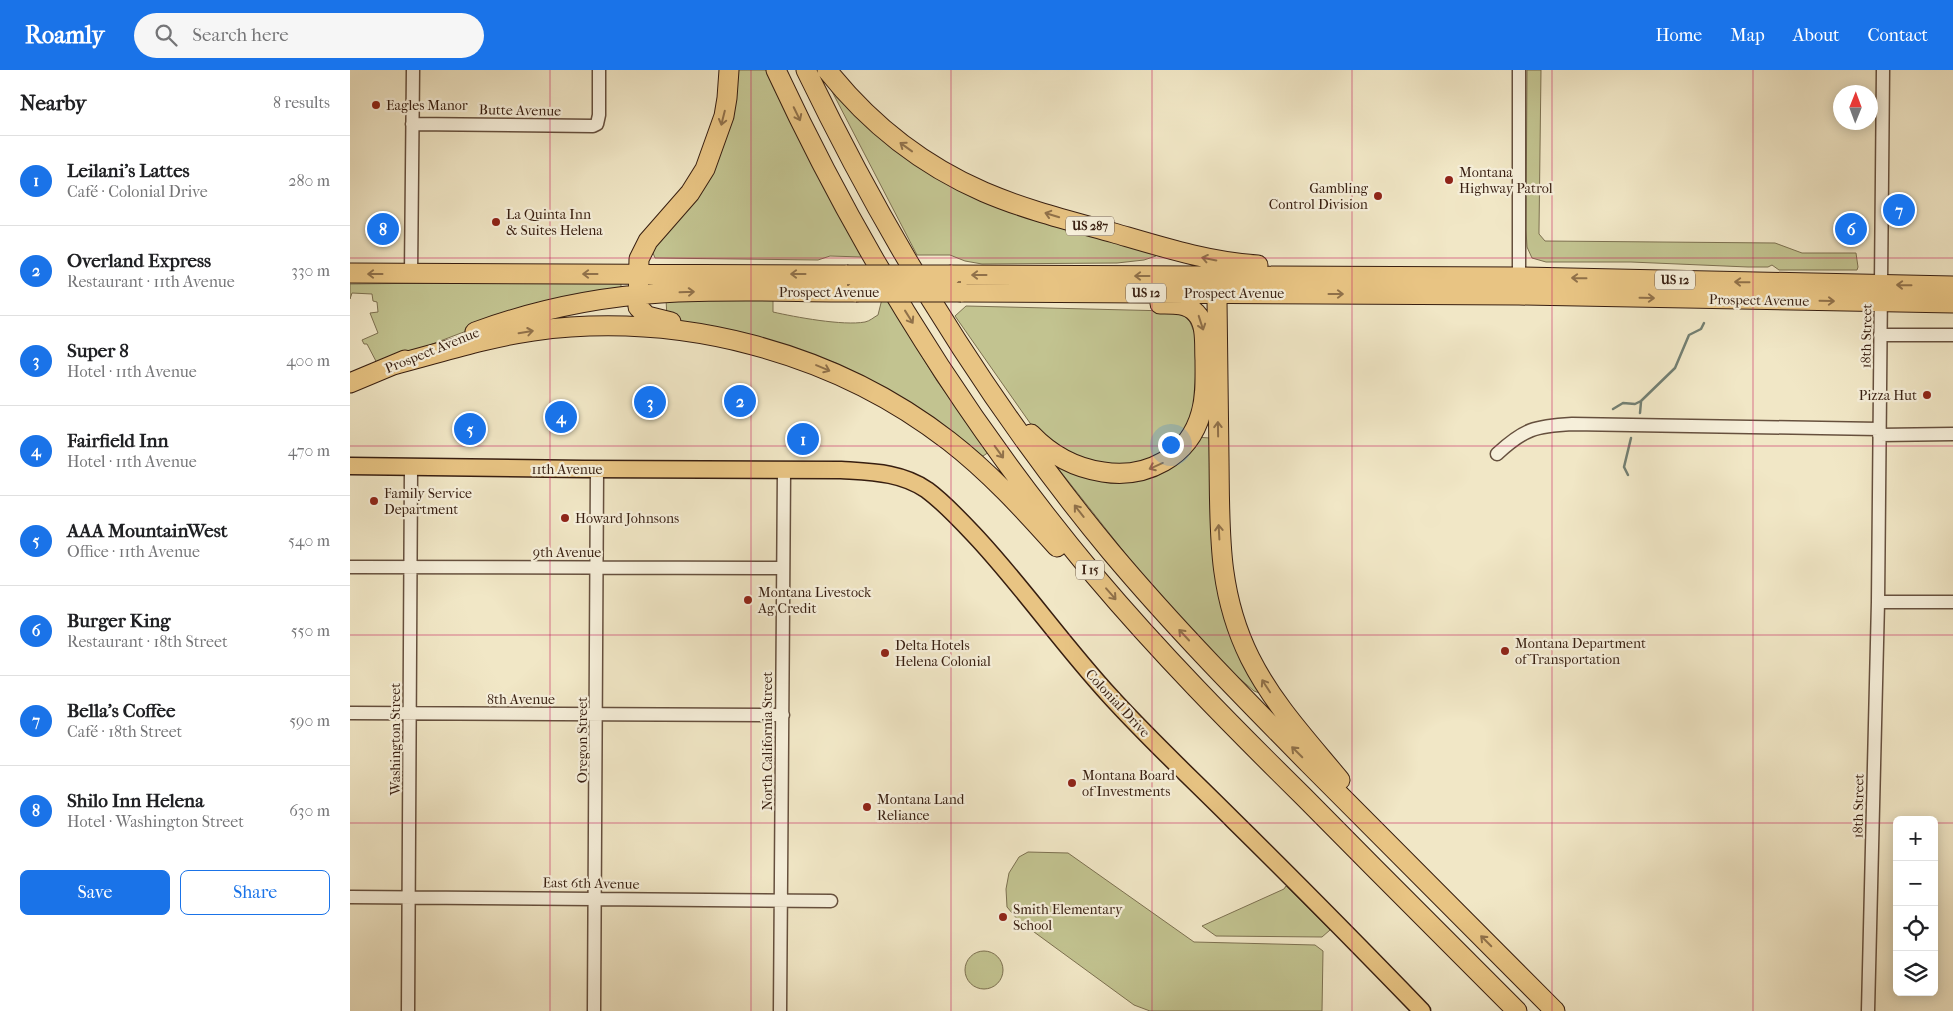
<!DOCTYPE html>
<meta charset="utf-8">
<style>
body{margin:0;font-family:"IM FELL French Canon",serif;background:#f6f6f6;color:#202124}
.controls{position:absolute;right:15px;bottom:15px;display:grid;overflow:hidden;border-radius:8px;box-shadow:0 2px 12px #0003}
.controls button{width:45px;height:45px;display:grid;place-items:center;padding:0;border:0;border-bottom:1px solid #e0e0e0;background:#fff;color:#202124;font:25px sans-serif}
.compass{position:absolute;left:1483px;top:15px;width:45px;height:45px;border-radius:50%;background:#fff;box-shadow:0 2px 12px #0003;rotate:1deg}
.you{position:absolute;left:820px;top:374px;width:18px;height:18px;margin:-12px;border:4px solid #fff;border-radius:50%;background:#1a73e8;box-shadow:0 0 0 8px #1a73e833}
.badge{display:grid;place-items:center;width:32px;height:32px;border-radius:50%;background:#1a73e8;color:#fff;font-size:16px;font-weight:700}
.pin{position:absolute;translate:-50% -50%;border:2px solid #fff;box-shadow:0 1px 5px #0006}
.list{margin:0;padding:0;list-style:none}
h2{display:flex;justify-content:space-between;align-items:center;height:65px;margin:0;padding:0 20px;font-size:21px}
h2 small{font-size:16px;font-weight:400;color:#757577}
.list li{display:grid;grid-template-columns:32px 1fr auto;gap:15px;align-items:center;box-sizing:border-box;height:90px;padding:0 20px;border-top:1px solid #e0e0e0}
.list b{display:block;font-size:19px;white-space:nowrap}
.list p{margin:0;font-size:16px;white-space:nowrap;color:#757577}
.list em{font-size:16px;font-style:normal;color:#757577}
.actions{display:flex;gap:10px;padding:15px 20px}
.actions a{flex:1;padding:11px 0;border:1px solid #1a73e8;border-radius:8px;text-align:center;font-size:18px;color:#1a73e8}
.actions .main{background:#1a73e8;color:#fff}
.icon{flex:none;width:28px;height:28px;fill:none;stroke:currentColor;stroke-width:2;stroke-linecap:round;stroke-linejoin:round}
.map{position:relative;flex:none;width:1603px;height:941px;overflow:hidden}
header{display:flex;align-items:center;gap:30px;box-sizing:border-box;height:70px;padding:0 25px;background:#1a73e8;color:#fff}
header strong{font-size:24px}
nav{display:flex;gap:28px;margin-inline-start:auto;font-size:18px}
.search{width:350px;height:45px;background:#f6f6f6;display:flex;align-items:center;gap:12px;box-sizing:border-box;padding:0 18px;border-radius:28px;color:#757577;font-size:19px}
main{display:flex}
aside{flex:1;background:#fff}
.map>svg:first-child{display:block}
.green{fill:#c2c390;stroke:#7c7050}
.lines{fill:none;stroke-linecap:round;stroke-linejoin:round}
.stream{stroke:#737f72;stroke-width:2.5}
.minor-casing{stroke:#66503e;stroke-width:15}
.major-casing{stroke:#371e10;stroke-width:19}
.highway-casing{stroke:#371e10;stroke-width:21}
.minor{stroke:#f6efda;stroke-width:12}
.major{stroke:#e8c483;stroke-width:16}
.highway{stroke:#e8c483;stroke-width:19}
.highway-bridge-casing{stroke:#371e10;stroke-width:21;stroke-linecap:butt}
.highway-bridge{stroke:#e8c483;stroke-width:19}
.oneway{stroke:#90714a}
.grid{fill:none;stroke:#c2185b;stroke-width:1;stroke-opacity:0.55}
.poi-dot{fill:#8f2418;stroke:#f6efda;stroke-width:2}
.labels{text-anchor:middle;stroke-width:4.5;stroke-linejoin:round;paint-order:stroke}
.shield{fill:#f6efda;stroke:#705d4d;stroke-width:1}
.shield-label{font-size:12px;font-weight:bold;fill:#371e10}
.poi-label{font-size:14px;fill:#371e10;stroke:#f6efda;text-anchor:start}
.street-label{font-size:14px;fill:#371e10;stroke:#f6efda}
</style>
<header>
<strong>Roamly</strong>
<div class="search"><svg class="icon" aria-label="search" viewBox="0 0 24 24"><circle cx="10" cy="10" r="6"/><path d="M15 15l6 6"/></svg>Search here</div>
<nav><a>Home</a><a>Map</a><a>About</a><a>Contact</a></nav>
</header>
<main>
<aside>
<h2>Nearby<small>8 results</small></h2>
<ul class="list">
<li><span class="badge">1</span><div><b>Leilani's Lattes</b><p>Café · Colonial Drive</p></div><em>280 m</em></li>
<li><span class="badge">2</span><div><b>Overland Express</b><p>Restaurant · 11th Avenue</p></div><em>330 m</em></li>
<li><span class="badge">3</span><div><b>Super 8</b><p>Hotel · 11th Avenue</p></div><em>400 m</em></li>
<li><span class="badge">4</span><div><b>Fairfield Inn</b><p>Hotel · 11th Avenue</p></div><em>470 m</em></li>
<li><span class="badge">5</span><div><b>AAA MountainWest</b><p>Office · 11th Avenue</p></div><em>540 m</em></li>
<li><span class="badge">6</span><div><b>Burger King</b><p>Restaurant · 18th Street</p></div><em>550 m</em></li>
<li><span class="badge">7</span><div><b>Bella's Coffee</b><p>Café · 18th Street</p></div><em>590 m</em></li>
<li><span class="badge">8</span><div><b>Shilo Inn Helena</b><p>Hotel · Washington Street</p></div><em>630 m</em></li>
</ul>
<div class="actions"><a class="main">Save</a><a>Share</a></div>
</aside>
<div class="map">
<svg width="1603" height="941" viewBox="0 0 1603 941">
<rect width="100%" height="100%" fill="#f1e7c6"/>
<filter id="stains"><feTurbulence type="fractalNoise" baseFrequency=".004" numOctaves="4"/><feColorMatrix values="0 0 0 0 .2 0 0 0 0 .09 0 0 0 0 .02 0 0 0 .5 -.17"/></filter>
<radialGradient id="worn" r=".72"><stop offset=".6" stop-color="#630" stop-opacity="0"/><stop offset="1" stop-color="#630" stop-opacity=".3"/></radialGradient>
<path class="green" d="M 384,0 L 416,0 L 512,187 L 480,186 L 468,190 L 305,188 L 303,183 L 305,176 L 354,115 Z
M 1177,0 L 1191,0 L 1189,160 L 1189,164 L 1195,171 L 1425,173 L 1452,183 L 1506,183 L 1508,197 L 1507,200 L 1429,200 L 1422,195 L 1418,197 L 1398,197 L 1281,192 L 1196,192 L 1182,188 L 1177,177 L 1176,160 Z
M 473,4 L 565,90 L 809,182 L 806,186 L 794,190 L 767,193 L 632,194 L 615,191 L 600,185 L 567,185 Z
M 271,211 L 271,220 L 185,238 L 111,263 L 28,295 L 17,274 L 14,274 L 12,270 L 28,263 L 20,243 L 28,242 L 27,232 L 23,231 L 22,224 L 2,223 L 0,229 L 0,214 Z
M 316,229 L 423,230 L 423,242 C 445,247 493,256 515,252 C 520,251 524,247 528,245 L 532,229 L 537,229 L 587,311 L 639,382 L 630,388 L 573,341 L 486,293 L 403,266 L 317,248 Z
M 616,236 L 819,241 L 833,245 L 840,252 L 845,264 L 848,317 L 841,354 L 812,388 L 775,398 L 718,386 L 687,363 L 605,246 Z
M 845,367 L 860,368 L 862,435 L 912,624 L 904,621 L 853,577 L 793,506 L 707,397 L 711,394 L 773,409 Z
M 678,782 L 718,783 L 844,872 L 965,875 L 973,881 L 972,941 L 800,941 L 784,935 L 669,851 L 657,837 L 656,819 L 659,803 L 669,787 Z
M 936,816 L 980,860 L 972,867 L 866,866 L 852,856 L 934,819 Z
M615 900a19 19 0 1 1 38 0a19 19 0 1 1-38 0Z"/>
<g class="lines">
<path class="stream" d="M 1263,339 L 1273,333 L 1285,334 L 1291,331 L 1325,298 L 1339,265 L 1351,259 L 1354,253
M 1290,343 L 1291,332
M 1278,405 L 1274,397 L 1281,368"/>
<g class="minor-casing">
<path id="minor" d="M 62,54 L 243,56 L 247,54 L 249,45 L 249,0
M 61,204 L 63,0
M 1169,213 L 1169,0
M 1530,265 L 1603,265
M 1529,365 L 1603,364
M 1147,384 C 1174,359 1185,356 1222,354 L 1529,359
M 0,497 L 433,498
M 1528,532 L 1603,532
M 0,643 L 433,645
M 0,827 L 481,831
M 58,941 L 61,398
M 244,941 L 247,400
M 430,941 L 434,401
M 1518,941 L 1528,532 L 1533,0"/>
</g>
<g class="major-casing">
<path id="major" d="M 0,396 L 234,399 L 491,400 C 521,402 551,402 577,420 C 596,434 613,453 629,470 C 675,520 714,576 760,626 C 799,669 842,709 883,750 C 947,813 1010,877 1072,941"/>
</g>
<g class="highway-casing">
<path id="highway" d="M 426,0 C 510,181 617,353 745,506 C 810,583 881,655 953,726 C 1024,798 1095,869 1167,941
M 456,0 C 539,172 639,335 761,482 C 824,557 892,626 960,695 C 1042,778 1124,859 1205,941
M 477,0 C 519,53 572,95 634,122 C 676,140 721,151 764,163 C 812,177 859,192 908,195
M 0,203 L 497,205
M 601,205 L 1169,207 L 1603,216
M 861,214 L 865,220 L 867,229 C 868,282 868,336 869,389 C 870,460 867,522 900,588 C 923,634 958,671 990,710
M 611,222 L 1169,225 L 1603,233
M 321,252 L 297,246 L 288,237 L 289,189 L 298,171 L 340,123 L 355,99 L 374,46 L 377,28 L 379,0
M 125,262 C 185,240 248,227 311,223 C 376,219 442,222 506,222
M 43,295 C 90,283 135,268 183,261 C 328,241 483,281 599,371 C 639,402 673,439 707,477
M 0,313 L 55,290
M 681,364 C 701,385 725,398 753,402 C 796,409 839,387 851,343 C 856,326 855,308 855,290 C 854,276 857,254 846,243 C 837,233 822,234 810,234"/>
</g>
<use href="#minor" class="minor"/>
<use href="#major" class="major"/>
<use href="#highway" class="highway"/>
<g class="highway-bridge-casing">
<path id="highway-bridge" d="M 497,205 L 601,205
M 506,222 L 611,222"/>
</g>
<use href="#highway-bridge" class="highway-bridge"/>
</g>
<defs><path id="oneway-shaft" d="M-6 0H5M1.5-3L5.5 0L1.5 3" fill="none" stroke-width="1.6" stroke-linecap="round" stroke-linejoin="round" transform="scale(1.25)"/></defs>
<g class="oneway">
<use href="#oneway-shaft" transform="translate(447 44) rotate(64)"/>
<use href="#oneway-shaft" transform="translate(373 48) rotate(104)"/>
<use href="#oneway-shaft" transform="translate(556 77) rotate(-144)"/>
<use href="#oneway-shaft" transform="translate(702 145) rotate(-163)"/>
<use href="#oneway-shaft" transform="translate(859 189) rotate(-169)"/>
<use href="#oneway-shaft" transform="translate(25 204) rotate(-180)"/>
<use href="#oneway-shaft" transform="translate(240 204) rotate(-180)"/>
<use href="#oneway-shaft" transform="translate(448 204) rotate(-180)"/>
<use href="#oneway-shaft" transform="translate(629 205) rotate(-180)"/>
<use href="#oneway-shaft" transform="translate(792 206) rotate(-180)"/>
<use href="#oneway-shaft" transform="translate(1229 208) rotate(-179)"/>
<use href="#oneway-shaft" transform="translate(1392 212) rotate(-179)"/>
<use href="#oneway-shaft" transform="translate(1554 215) rotate(-179)"/>
<use href="#oneway-shaft" transform="translate(337 222) rotate(-2)"/>
<use href="#oneway-shaft" transform="translate(986 224)"/>
<use href="#oneway-shaft" transform="translate(1297 228) rotate(1)"/>
<use href="#oneway-shaft" transform="translate(1477 231) rotate(1)"/>
<use href="#oneway-shaft" transform="translate(559 247) rotate(58)"/>
<use href="#oneway-shaft" transform="translate(851 253) rotate(72)"/>
<use href="#oneway-shaft" transform="translate(176 262) rotate(-9)"/>
<use href="#oneway-shaft" transform="translate(473 298) rotate(23)"/>
<use href="#oneway-shaft" transform="translate(868 359) rotate(-91)"/>
<use href="#oneway-shaft" transform="translate(649 382) rotate(54)"/>
<use href="#oneway-shaft" transform="translate(806 396) rotate(156)"/>
<use href="#oneway-shaft" transform="translate(729 441) rotate(-128)"/>
<use href="#oneway-shaft" transform="translate(869 462) rotate(-93)"/>
<use href="#oneway-shaft" transform="translate(761 524) rotate(49)"/>
<use href="#oneway-shaft" transform="translate(834 565) rotate(-133)"/>
<use href="#oneway-shaft" transform="translate(916 616) rotate(-123)"/>
<use href="#oneway-shaft" transform="translate(947 682) rotate(-135)"/>
<use href="#oneway-shaft" transform="translate(1136 871) rotate(-135)"/>
</g>
<path class="grid" d="M 200,0 L 200,941M 401,0 L 401,941M 601,0 L 601,941M 802,0 L 802,941M 1002,0 L 1002,941M 1202,0 L 1202,941M 1403,0 L 1403,941M 0,188 L 1603,188M 0,376 L 1603,376M 0,565 L 1603,565M 0,753 L 1547,753M 1584,753 L 1603,753"/>
<g class="poi-dot">
<circle cx="26" cy="35" r="5"/>
<circle cx="1099" cy="110" r="5"/>
<circle cx="1028" cy="126" r="5"/>
<circle cx="146" cy="152" r="5"/>
<circle cx="1577" cy="325" r="5"/>
<circle cx="24" cy="431" r="5"/>
<circle cx="215" cy="448" r="5"/>
<circle cx="398" cy="530" r="5"/>
<circle cx="1155" cy="581" r="5"/>
<circle cx="535" cy="583" r="5"/>
<circle cx="722" cy="713" r="5"/>
<circle cx="517" cy="737" r="5"/>
<circle cx="653" cy="847" r="5"/>
</g>
<g class="labels">
<g class="shield">
<rect x="716" y="146.5" width="48" height="19" rx="4"/>
<rect x="1305" y="200.5" width="40" height="19" rx="4"/>
<rect x="776" y="213.5" width="40" height="19" rx="4"/>
<rect x="726" y="490.5" width="28" height="19" rx="4"/>
</g>
<g class="shield-label">
<text x="740" y="160">US 287</text>
<text x="1325" y="214">US 12</text>
<text x="796" y="227">US 12</text>
<text x="740" y="504">I 15</text>
</g>
<g class="poi-label">
<text x="36" y="40">Eagles Manor</text>
<text x="1109" y="107">Montana<tspan x="1109" dy="16">Highway Patrol</tspan></text>
<text x="1018" y="123" text-anchor="end">Gambling<tspan x="1018" dy="16">Control Division</tspan></text>
<text x="156" y="149">La Quinta Inn<tspan x="156" dy="16">&amp; Suites Helena</tspan></text>
<text x="1567" y="330" text-anchor="end">Pizza Hut</text>
<text x="34" y="428">Family Service<tspan x="34" dy="16">Department</tspan></text>
<text x="225" y="453">Howard Johnsons</text>
<text x="408" y="527">Montana Livestock<tspan x="408" dy="16">Ag Credit</tspan></text>
<text x="1165" y="578">Montana Department<tspan x="1165" dy="16">of Transportation</tspan></text>
<text x="545" y="580">Delta Hotels<tspan x="545" dy="16">Helena Colonial</tspan></text>
<text x="732" y="710">Montana Board<tspan x="732" dy="16">of Investments</tspan></text>
<text x="527" y="734">Montana Land<tspan x="527" dy="16">Reliance</tspan></text>
<text x="663" y="844">Smith Elementary<tspan x="663" dy="16">School</tspan></text>
</g>
<g class="street-label">
<text transform="translate(170 40) rotate(1)" y="5">Butte Avenue</text>
<text x="479" y="227">Prospect Avenue</text>
<text x="884" y="228">Prospect Avenue</text>
<text transform="translate(1409 230) rotate(1)" y="5">Prospect Avenue</text>
<text transform="translate(1516 266) rotate(-89)" y="5">18th Street</text>
<text transform="translate(82 280) rotate(-22)" y="5">Prospect Avenue</text>
<text x="217" y="404">11th Avenue</text>
<text x="217" y="487">9th Avenue</text>
<text x="171" y="634">8th Avenue</text>
<text transform="translate(768 633) rotate(47)" y="5">Colonial Drive</text>
<text transform="translate(45 669) rotate(-90)" y="5">Washington Street</text>
<text transform="translate(232 670) rotate(-90)" y="5">Oregon Street</text>
<text transform="translate(417 671) rotate(-90)" y="5">North California Street</text>
<text transform="translate(1508 736) rotate(-89)" y="5">18th Street</text>
<text transform="translate(241 813) rotate(1)" y="5">East 6th Avenue</text>
</g>
</g>
<rect width="100%" height="100%" filter="url(#stains)"/>
<rect width="100%" height="100%" fill="url(#worn)"/>
</svg>
<div class="controls">
<button>+</button>
<button>−</button>
<button><svg class="icon" aria-label="locate" viewBox="0 0 24 24"><circle cx="12" cy="12" r="6"/><path d="M12 2v4M12 18v4M2 12h4M18 12h4"/></svg></button>
<button><svg class="icon" aria-label="layers" viewBox="0 0 24 24"><path d="M12 4l9 5-9 5-9-5zM3 14l9 5 9-5"/></svg></button>
</div>
<svg class="compass" viewBox="-18 -18 36 36"><path d="M0-13l5 13h-10z" fill="#e53935"/><path d="M0 13l5-13h-10z" fill="#757577"/></svg>
<div class="you"></div>
<div class="pin badge" style="left:453px;top:369px">1</div>
<div class="pin badge" style="left:390px;top:331px">2</div>
<div class="pin badge" style="left:300px;top:332px">3</div>
<div class="pin badge" style="left:211px;top:347px">4</div>
<div class="pin badge" style="left:120px;top:359px">5</div>
<div class="pin badge" style="left:1501px;top:159px">6</div>
<div class="pin badge" style="left:1549px;top:140px">7</div>
<div class="pin badge" style="left:33px;top:159px">8</div>
</div>
</main>
